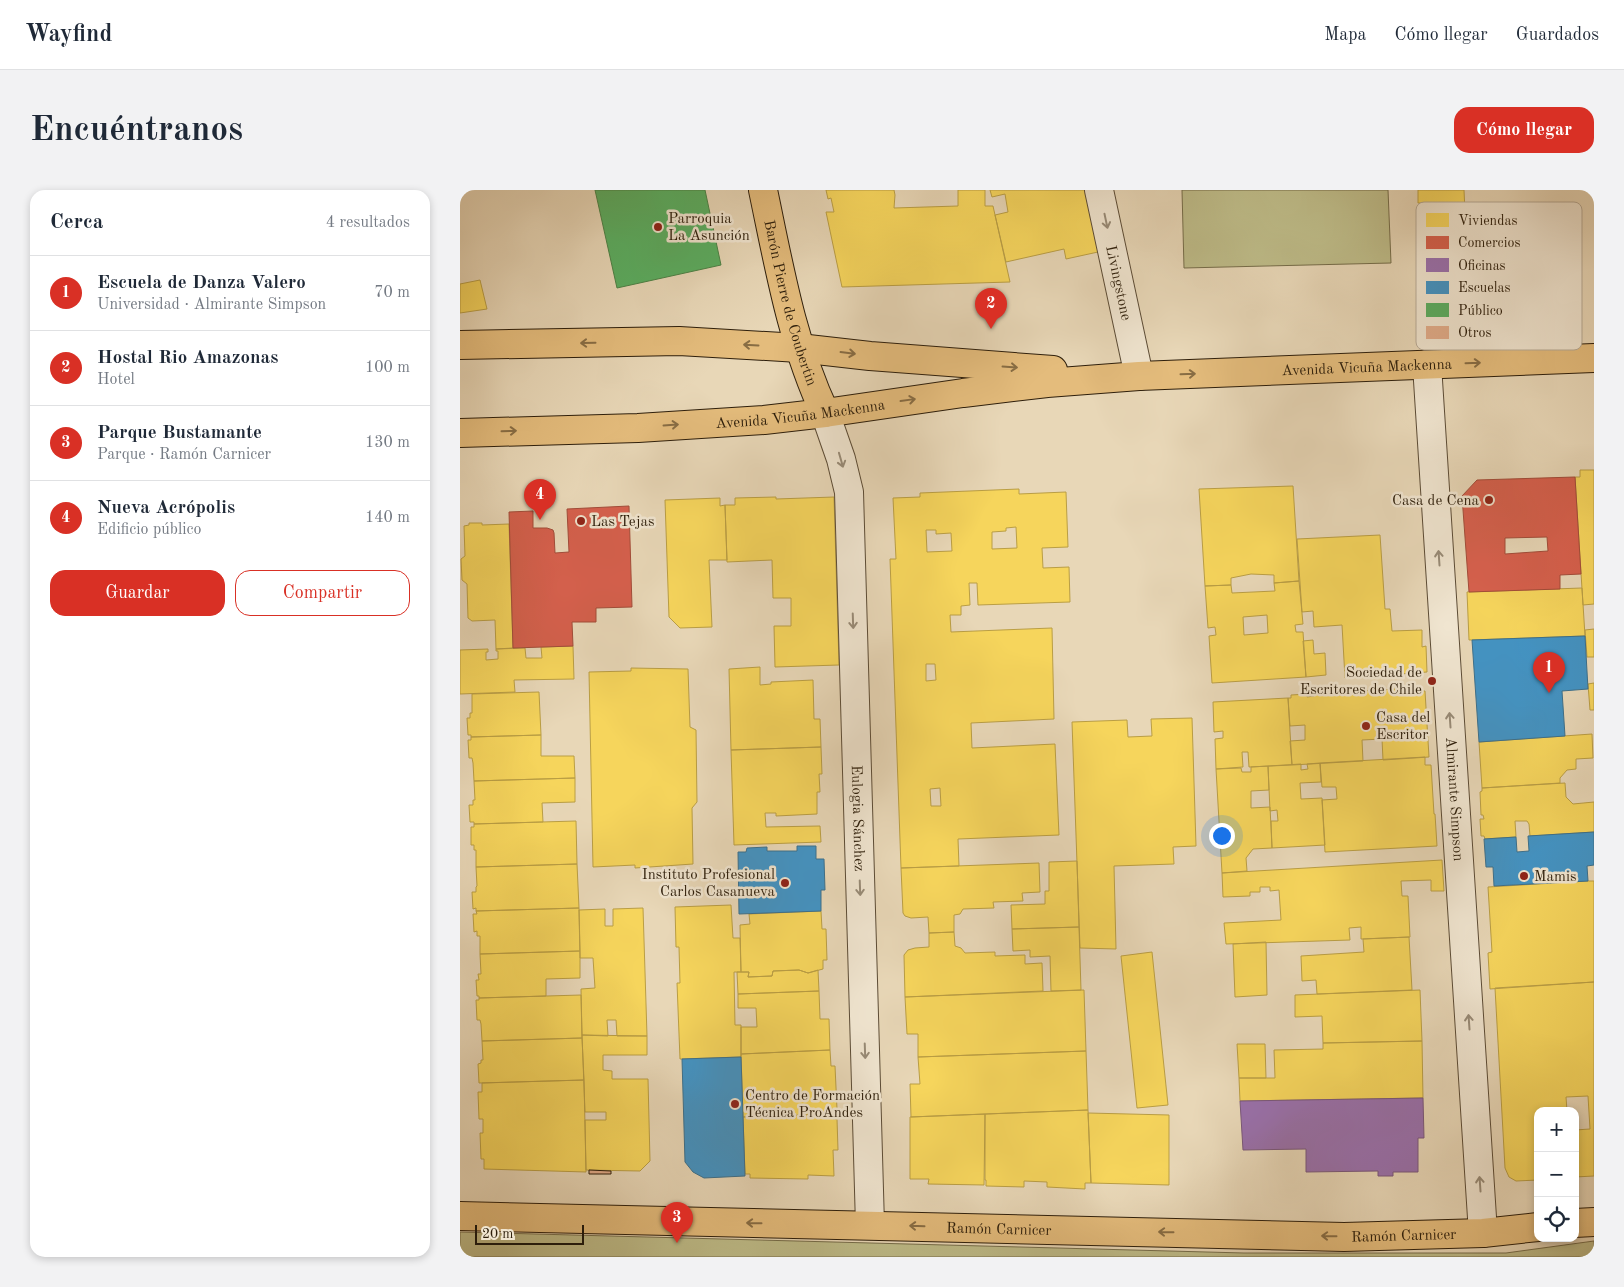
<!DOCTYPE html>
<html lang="es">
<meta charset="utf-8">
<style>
body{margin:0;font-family:"Old Standard TT",serif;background:#f2f2f3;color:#1f2937}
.controls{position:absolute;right:15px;bottom:15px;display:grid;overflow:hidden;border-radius:10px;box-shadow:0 2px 8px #0003}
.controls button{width:45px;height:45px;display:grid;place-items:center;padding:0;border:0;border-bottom:1px solid #e0e1e3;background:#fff;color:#1f2937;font:25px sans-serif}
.scale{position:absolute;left:15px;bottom:12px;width:109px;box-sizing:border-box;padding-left:5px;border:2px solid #2d1e0b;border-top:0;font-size:14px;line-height:18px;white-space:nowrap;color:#2d1e0b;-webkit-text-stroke:4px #f0e5d0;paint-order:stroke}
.you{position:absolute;left:761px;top:645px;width:18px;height:18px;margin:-12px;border:4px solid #fff;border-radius:50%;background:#1a73e8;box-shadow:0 0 0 8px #1a73e833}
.badge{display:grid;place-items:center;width:32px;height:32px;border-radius:50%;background:#d93025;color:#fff;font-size:16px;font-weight:700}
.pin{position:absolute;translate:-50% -41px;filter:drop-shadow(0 1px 2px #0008)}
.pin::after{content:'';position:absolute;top:26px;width:18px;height:15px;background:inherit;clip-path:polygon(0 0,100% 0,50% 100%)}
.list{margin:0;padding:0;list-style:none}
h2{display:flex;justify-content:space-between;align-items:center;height:65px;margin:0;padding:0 20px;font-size:21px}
h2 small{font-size:16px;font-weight:400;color:#747a83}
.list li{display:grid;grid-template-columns:32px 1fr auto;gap:15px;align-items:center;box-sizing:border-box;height:75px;padding:0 20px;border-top:1px solid #e0e1e3}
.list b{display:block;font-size:19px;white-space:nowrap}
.list p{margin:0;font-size:16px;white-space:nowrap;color:#747a83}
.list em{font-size:16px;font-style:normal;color:#747a83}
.actions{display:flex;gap:10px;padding:15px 20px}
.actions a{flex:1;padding:11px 0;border:1px solid #d93025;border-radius:15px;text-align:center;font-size:18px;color:#d93025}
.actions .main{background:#d93025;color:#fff}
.icon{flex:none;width:28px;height:28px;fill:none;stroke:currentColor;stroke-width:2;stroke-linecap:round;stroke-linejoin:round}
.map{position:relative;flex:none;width:1134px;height:1067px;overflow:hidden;border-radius:15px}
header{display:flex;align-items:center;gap:30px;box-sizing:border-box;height:70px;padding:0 25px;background:#fff;border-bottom:1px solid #e0e1e3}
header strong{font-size:24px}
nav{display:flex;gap:28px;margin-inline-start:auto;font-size:18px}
.intro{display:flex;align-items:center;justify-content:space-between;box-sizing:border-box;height:120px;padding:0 30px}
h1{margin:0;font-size:35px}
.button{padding:12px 22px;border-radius:15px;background:#d93025;color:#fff;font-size:18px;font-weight:700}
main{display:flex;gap:30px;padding:0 30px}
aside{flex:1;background:#fff;border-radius:15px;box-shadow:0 2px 8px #0003}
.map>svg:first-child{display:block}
.green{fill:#bebc89;stroke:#766d4a}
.homes{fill:#f6d55c;stroke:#ba9e44;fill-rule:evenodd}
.shops{fill:#d6604d;stroke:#a34c39;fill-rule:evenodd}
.offices{fill:#9970ab;stroke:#79577b}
.schools{fill:#4393c3;stroke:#3c708c}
.public{fill:#5aae61;stroke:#4c8347}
.building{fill:#e1ac8a;stroke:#2d1e0b}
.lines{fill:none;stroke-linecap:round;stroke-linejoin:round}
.minor-casing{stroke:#5c4c36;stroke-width:30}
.major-casing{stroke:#2d1e0b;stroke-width:30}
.minor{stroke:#f0e5d0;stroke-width:28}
.major{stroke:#e4bc7c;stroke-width:28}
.oneway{stroke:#988b77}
.oneway2{stroke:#886d44}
.poi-dot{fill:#8f2418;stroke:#f0e5d0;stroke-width:2}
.labels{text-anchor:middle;stroke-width:5;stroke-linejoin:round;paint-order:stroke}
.poi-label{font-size:15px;fill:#2d1e0b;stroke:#f0e5d0;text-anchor:start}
.street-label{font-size:15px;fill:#2d1e0b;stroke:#f0e5d0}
.key{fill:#f0e5d0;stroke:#b6a995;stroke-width:1}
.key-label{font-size:14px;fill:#2d1e0b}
</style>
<header>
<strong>Wayfind</strong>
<nav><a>Mapa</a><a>Cómo llegar</a><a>Guardados</a></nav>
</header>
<div class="intro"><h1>Encuéntranos</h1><a class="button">Cómo llegar</a></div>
<main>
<aside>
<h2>Cerca<small>4 resultados</small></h2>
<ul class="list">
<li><span class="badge">1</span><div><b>Escuela de Danza Valero</b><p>Universidad · Almirante Simpson</p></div><em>70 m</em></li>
<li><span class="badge">2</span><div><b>Hostal Rio Amazonas</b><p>Hotel</p></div><em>100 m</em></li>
<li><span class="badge">3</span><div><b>Parque Bustamante</b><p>Parque · Ramón Carnicer</p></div><em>130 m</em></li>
<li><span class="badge">4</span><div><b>Nueva Acrópolis</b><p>Edificio público</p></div><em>140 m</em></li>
</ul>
<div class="actions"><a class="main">Guardar</a><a>Compartir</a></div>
</aside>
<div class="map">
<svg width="1134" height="1067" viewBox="0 0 1134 1067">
<rect width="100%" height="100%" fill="#e8d7b7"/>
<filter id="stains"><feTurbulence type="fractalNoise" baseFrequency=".004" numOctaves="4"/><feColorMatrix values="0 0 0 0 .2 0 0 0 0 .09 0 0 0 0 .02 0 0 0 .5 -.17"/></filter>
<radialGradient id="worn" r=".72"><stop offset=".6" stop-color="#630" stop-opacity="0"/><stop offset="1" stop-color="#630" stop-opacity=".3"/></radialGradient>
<path class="green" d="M 722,0 L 928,0 L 931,73 L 724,78 Z
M 0,1042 L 784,1063 L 1046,1063 L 1134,1051 L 1134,1067 L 0,1067 Z"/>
<path class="homes" d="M 366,0 L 434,0 L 435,5 L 434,18 L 498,16 L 498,0 L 525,0 L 525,16 L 533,16 L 550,92 L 382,97 L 366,22 L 374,22 L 371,8 L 368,9 Z
M 530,0 L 625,0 L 638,62 L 606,69 L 604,59 L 546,72 L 535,25 L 548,22 L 545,4 L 532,7 Z
M 958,0 L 1004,0 L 1005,22 L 1023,21 L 1033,71 L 973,72 L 971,13 L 958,13 Z
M 20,90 L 27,119 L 0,123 L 0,94 Z
M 1120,280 L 1134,280 L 1134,414 L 1123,415 L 1115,287 L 1120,287 Z
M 833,296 L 839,391 L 814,393 L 814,385 L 791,384 L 771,388 L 771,395 L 745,396 L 739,299 Z
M 559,299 L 559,304 L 606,302 L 608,357 L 582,358 L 583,378 L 609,377 L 610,412 L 518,415 L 517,393 L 509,393 L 510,415 L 501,416 L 501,425 L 490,425 L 491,442 L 592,438 L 594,529 L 511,533 L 512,558 L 595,554 L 599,645 L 498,649 L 499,676 L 441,678 L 430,369 L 436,369 L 433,308 L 460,307 L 460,303 ZM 556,337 L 557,358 L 532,359 L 532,342 L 546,341 L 546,338 ZM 466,340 L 476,340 L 476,344 L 491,343 L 492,361 L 467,362 ZM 466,474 L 475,474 L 476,490 L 466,491 ZM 480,598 L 481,616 L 471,616 L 470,599 Z
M 316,307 L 316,309 L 374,307 L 379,475 L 315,477 L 314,436 L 331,436 L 331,408 L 313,408 L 312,370 L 267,372 L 265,315 L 275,315 L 275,308 Z
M 260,308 L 260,316 L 265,315 L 267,370 L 249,370 L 252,437 L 220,438 L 209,427 L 205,310 Z
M 9,333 L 22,333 L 22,335 L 49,334 L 53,458 L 36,459 L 35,430 L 12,431 L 8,428 L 7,394 L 2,390 L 1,369 L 5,366 L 4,336 L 9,335 Z
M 920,345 L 925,419 L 930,419 L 932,441 L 962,440 L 962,457 L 966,456 L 967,482 L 885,488 L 882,435 L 854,437 L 853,421 L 842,422 L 837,349 Z
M 839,391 L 843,434 L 835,435 L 836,442 L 843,442 L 846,487 L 752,493 L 749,446 L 756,445 L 755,437 L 748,438 L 745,396 L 771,395 L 772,403 L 815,401 L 814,393 ZM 807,425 L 808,443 L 784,445 L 783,427 Z
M 1122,398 L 1125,446 L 1009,450 L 1007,402 Z
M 1134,439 L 1134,467 L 1127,467 L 1125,440 Z
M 853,450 L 854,464 L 865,463 L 866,485 L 846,487 L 843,451 Z
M 113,456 L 114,489 L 54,490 L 55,502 L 0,504 L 0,460 L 28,459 L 28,462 L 26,462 L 26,470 L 38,469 L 38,461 L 36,461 L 36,459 L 65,458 L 66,468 L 82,468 L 81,457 Z
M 300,477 L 300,495 L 311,494 L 311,492 L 353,490 L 354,529 L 360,529 L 361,557 L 271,560 L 269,479 Z
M 171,478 L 228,479 L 230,537 L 236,540 L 237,612 L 232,618 L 233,674 L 175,678 L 175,675 L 133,677 L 129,482 L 171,481 Z
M 1134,493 L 1134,520 L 1130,520 L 1128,494 Z
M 955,498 L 959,501 L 965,501 L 969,567 L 923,570 L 922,549 L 902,550 L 903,571 L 832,575 L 830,551 L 845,550 L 845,535 L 830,536 L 828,508 L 831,508 L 831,505 L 847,504 L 847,507 L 854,506 L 854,504 L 877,503 L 877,505 L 884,505 L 883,502 Z
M 79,502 L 81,545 L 11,547 L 11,545 L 8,545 L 7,528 L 10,528 L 10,523 L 12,523 L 12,504 Z
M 828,508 L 832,575 L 789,577 L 788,562 L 782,562 L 783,577 L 756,579 L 755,549 L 763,548 L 763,541 L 754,542 L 753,512 Z
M 732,528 L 736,656 L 713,657 L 714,674 L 654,676 L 656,759 L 620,758 L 612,532 L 667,530 L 668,547 L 692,546 L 691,529 Z
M 1132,544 L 1133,568 L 1116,569 L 1116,579 L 1107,580 L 1100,588 L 1100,593 L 1022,598 L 1019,552 Z
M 81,545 L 81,566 L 114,566 L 115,588 L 14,591 L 13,573 L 12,568 L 9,568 L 8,550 L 11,550 L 11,547 Z
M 361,557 L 362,584 L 359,584 L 360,602 L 357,602 L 357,624 L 316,626 L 316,623 L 305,623 L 306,637 L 360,636 L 361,652 L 274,655 L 271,560 Z
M 965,567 L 965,575 L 971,575 L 974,624 L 975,624 L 977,656 L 865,662 L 862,610 L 877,609 L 876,597 L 862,597 L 860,573 Z
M 860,573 L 861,592 L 840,593 L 841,609 L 862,608 L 865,655 L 812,658 L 811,631 L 818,631 L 817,620 L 810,621 L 808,576 L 841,574 L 841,580 L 848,579 L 847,574 Z
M 808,576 L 809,600 L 791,601 L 791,618 L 810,617 L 812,658 L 793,659 L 786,668 L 787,681 L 762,683 L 756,579 L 781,578 L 782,582 L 791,582 L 791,577 Z
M 115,588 L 115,612 L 82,613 L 83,632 L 14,634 L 14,632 L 10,632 L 9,615 L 13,615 L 13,610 L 15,610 L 14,591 Z
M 1105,593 L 1106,607 L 1113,614 L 1134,612 L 1134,642 L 1070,646 L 1069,634 L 1067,631 L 1055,631 L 1056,647 L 1025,649 L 1024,646 L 1021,646 L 1020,629 L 1024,629 L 1023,625 L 1021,625 L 1020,602 L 1022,601 L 1022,598 Z
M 116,631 L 117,674 L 16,677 L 16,660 L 14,660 L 14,655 L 11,655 L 11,637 L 14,637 L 14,634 Z
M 982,670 L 984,701 L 971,701 L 971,690 L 941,691 L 942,706 L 948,706 L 950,747 L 901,749 L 901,737 L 889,738 L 890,750 L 766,754 L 764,733 L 821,730 L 819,700 L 810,701 L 810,697 L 800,697 L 800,702 L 790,702 L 790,706 L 763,707 L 762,683 Z
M 617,671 L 619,737 L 552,739 L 551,715 L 585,714 L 585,701 L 589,701 L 589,672 Z
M 579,673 L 580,702 L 562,703 L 563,711 L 533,712 L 534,718 L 503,719 L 500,724 L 494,725 L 494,742 L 469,743 L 468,727 L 451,728 L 445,726 L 443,723 L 441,678 Z
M 117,674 L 119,718 L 16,721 L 16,718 L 13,719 L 12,702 L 16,702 L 16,697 L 17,696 L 16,677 Z
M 1128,691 L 1134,691 L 1134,792 L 1030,799 L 1028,763 L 1032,762 L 1028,697 Z
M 271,715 L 273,748 L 280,748 L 281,782 L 274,782 L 275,835 L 281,835 L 281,867 L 220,869 L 217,793 L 220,793 L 219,757 L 216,757 L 215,717 Z
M 119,718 L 120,761 L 20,764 L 20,746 L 17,746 L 17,741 L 14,742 L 13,724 L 17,724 L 16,721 Z
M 183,718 L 187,846 L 157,846 L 156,830 L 147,830 L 148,846 L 122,845 L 121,799 L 135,798 L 133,768 L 120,768 L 119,720 L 145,719 L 145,736 L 153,736 L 153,719 Z
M 361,721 L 362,739 L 366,739 L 367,770 L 363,770 L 363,779 L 348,783 L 339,780 L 313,781 L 312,786 L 288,787 L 289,782 L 281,782 L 280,735 L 290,734 L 289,724 Z
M 619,737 L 621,800 L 591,801 L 590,766 L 570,767 L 570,760 L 553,761 L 552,739 Z
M 494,742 L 495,756 L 501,758 L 505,763 L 535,762 L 535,766 L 565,765 L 565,774 L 582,773 L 583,801 L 445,807 L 444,765 L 448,760 L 455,758 L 469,757 L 469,743 Z
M 949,747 L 952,800 L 857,804 L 856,790 L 842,791 L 841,766 L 904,762 L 903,749 Z
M 806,752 L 807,805 L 775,807 L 773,754 Z
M 120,761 L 120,788 L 86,789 L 86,806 L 19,808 L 19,806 L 17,806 L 16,790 L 19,790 L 18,784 L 21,784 L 20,764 Z
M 692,762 L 708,915 L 677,918 L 661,766 Z
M 339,780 L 348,783 L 358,780 L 359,801 L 278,804 L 277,782 L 289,782 L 288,787 L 312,786 L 313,781 Z
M 1134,792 L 1134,986 L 1115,987 L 1115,940 L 1130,939 L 1128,906 L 1106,907 L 1107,921 L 1078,921 L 1078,990 L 1056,991 L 1049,987 L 1045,978 L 1035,798 Z
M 624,800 L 626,861 L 458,867 L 458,844 L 447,844 L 445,807 Z
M 960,800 L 962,851 L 863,853 L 862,826 L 835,827 L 835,805 Z
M 359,801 L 360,829 L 369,829 L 370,860 L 281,864 L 281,837 L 297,837 L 296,818 L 278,818 L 278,804 Z
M 121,805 L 122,848 L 22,851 L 21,834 L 20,830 L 17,830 L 16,810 L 19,810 L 19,808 Z
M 122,845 L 187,846 L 187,865 L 143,865 L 143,880 L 152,881 L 152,889 L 188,889 L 190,971 L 180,981 L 126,980 L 125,930 L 146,930 L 146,922 L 125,922 Z
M 122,848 L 124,890 L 19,893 L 18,874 L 21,873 L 21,870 L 23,870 L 22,851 Z
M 962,851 L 963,908 L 780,911 L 779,888 L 815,888 L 814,860 L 863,859 L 863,853 Z
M 777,854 L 805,854 L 806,888 L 779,888 Z
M 370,860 L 371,876 L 375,876 L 377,919 L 372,919 L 372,924 L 283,927 L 281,864 Z
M 626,861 L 628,920 L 451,927 L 450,894 L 460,894 L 458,867 Z
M 124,890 L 126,982 L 24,979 L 24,969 L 21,969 L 20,943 L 23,943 L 23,929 L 19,929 L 18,902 L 22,902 L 22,893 Z
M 628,920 L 631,993 L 625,993 L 625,999 L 587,997 L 587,992 L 564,991 L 564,997 L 526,996 L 526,990 L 525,990 L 525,924 Z
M 628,923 L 709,925 L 709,995 L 631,993 Z
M 372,924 L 373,929 L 377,929 L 378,960 L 373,960 L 374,986 L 348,985 L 348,989 L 290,988 L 290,984 L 285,984 L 283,927 Z
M 525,924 L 524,995 L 468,994 L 469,989 L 450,989 L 450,927 Z"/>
<path class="shops" d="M 1115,287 L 1121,384 L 1100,385 L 1100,399 L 1009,402 L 1002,306 L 1017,290 ZM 1087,347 L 1088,361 L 1045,364 L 1045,348 Z
M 169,316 L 172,417 L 136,418 L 136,432 L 112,432 L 113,456 L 53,458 L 49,322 L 73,321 L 73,338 L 87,338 L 93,340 L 94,343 L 95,363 L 109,362 L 107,319 Z"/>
<path class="offices" d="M 963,908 L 964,948 L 958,948 L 958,982 L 933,982 L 933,986 L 918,986 L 918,981 L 846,982 L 846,959 L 783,960 L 780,911 Z"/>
<path class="schools" d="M 1125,446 L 1128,499 L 1102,501 L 1105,546 L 1019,552 L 1012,450 Z
M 1134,642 L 1134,675 L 1127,676 L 1128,691 L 1034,696 L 1033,677 L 1026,677 L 1024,649 L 1056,647 L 1057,662 L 1069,661 L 1068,646 Z
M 337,656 L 356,656 L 356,669 L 364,669 L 365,700 L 361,700 L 361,721 L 279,724 L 278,662 L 286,662 L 287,658 L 307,657 L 307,661 L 337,661 Z
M 281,867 L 285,986 L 244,988 L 233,982 L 225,972 L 222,869 Z"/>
<path class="public" d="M 135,0 L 245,0 L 261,75 L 157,98 Z"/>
<path class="building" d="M 129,980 L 151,981 L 151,984 L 129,984 Z"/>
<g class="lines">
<g class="minor-casing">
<g id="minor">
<path id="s1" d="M 639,0 L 679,186"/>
<path id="s2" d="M 967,175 L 1023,1043"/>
<path id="s3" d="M 365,223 L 381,269 L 389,302 L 410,1035"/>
</g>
</g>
<g class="major-casing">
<g id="major">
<path id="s4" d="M 303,0 C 319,76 332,153 365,223"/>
<path d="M 0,155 L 219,151 L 339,158 L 410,166 L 593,180"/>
<path id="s5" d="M 0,243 L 178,238 L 304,230 L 365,223 L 503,203 L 587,193 L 679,186 L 1134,168"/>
<path id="s6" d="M 0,1026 L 884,1047 L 1023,1043 L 1078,1037"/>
<path d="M 1115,1033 L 1134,1032"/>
</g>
</g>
<use href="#minor" class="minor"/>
<use href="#major" class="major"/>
</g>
<defs><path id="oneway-shaft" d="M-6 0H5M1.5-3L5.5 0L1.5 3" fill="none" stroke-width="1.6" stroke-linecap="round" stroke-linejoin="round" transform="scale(1.25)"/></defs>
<g class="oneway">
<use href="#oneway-shaft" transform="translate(646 31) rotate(78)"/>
<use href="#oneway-shaft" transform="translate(381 270) rotate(74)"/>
<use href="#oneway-shaft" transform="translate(979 368) rotate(-94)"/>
<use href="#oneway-shaft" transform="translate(393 431) rotate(88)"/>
<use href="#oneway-shaft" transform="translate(990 530) rotate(-94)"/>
<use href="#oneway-shaft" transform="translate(400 698) rotate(88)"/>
<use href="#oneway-shaft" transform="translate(1009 832) rotate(-94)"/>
<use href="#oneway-shaft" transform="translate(405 861) rotate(88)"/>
<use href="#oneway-shaft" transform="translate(1020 994) rotate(-94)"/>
</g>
<g class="oneway2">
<use href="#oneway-shaft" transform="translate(128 153) rotate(179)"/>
<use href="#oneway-shaft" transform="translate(291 155) rotate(-177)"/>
<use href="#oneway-shaft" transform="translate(388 163) rotate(7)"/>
<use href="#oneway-shaft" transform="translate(1013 173) rotate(-2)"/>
<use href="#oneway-shaft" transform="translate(550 177) rotate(4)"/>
<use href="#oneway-shaft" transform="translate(728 184) rotate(-2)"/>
<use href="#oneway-shaft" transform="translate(448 210) rotate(-8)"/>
<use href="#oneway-shaft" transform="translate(211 235) rotate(-4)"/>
<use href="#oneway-shaft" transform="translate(49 241) rotate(-2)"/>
<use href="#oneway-shaft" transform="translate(294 1033) rotate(-179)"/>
<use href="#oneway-shaft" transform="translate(457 1036) rotate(-178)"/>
<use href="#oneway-shaft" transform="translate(706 1042) rotate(-179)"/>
<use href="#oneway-shaft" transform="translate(869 1046) rotate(-179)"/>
</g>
<g class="poi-dot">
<circle cx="198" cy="37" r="5"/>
<circle cx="1029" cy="310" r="5"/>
<circle cx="121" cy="331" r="5"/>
<circle cx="972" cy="491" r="5"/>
<circle cx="906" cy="536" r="5"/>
<circle cx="1064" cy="686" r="5"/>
<circle cx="325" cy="693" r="5"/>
<circle cx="275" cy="914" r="5"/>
</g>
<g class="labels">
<g class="poi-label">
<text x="208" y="33">Parroquia<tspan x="208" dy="17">La Asunción</tspan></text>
<text x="1019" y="315" text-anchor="end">Casa de Cena</text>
<text x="131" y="336">Las Tejas</text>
<text x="962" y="487" text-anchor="end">Sociedad de<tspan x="962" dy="17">Escritores de Chile</tspan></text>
<text x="916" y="532">Casa del<tspan x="916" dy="17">Escritor</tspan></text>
<text x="315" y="689" text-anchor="end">Instituto Profesional<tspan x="315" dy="17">Carlos Casanueva</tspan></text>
<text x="1074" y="691">Mamis</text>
<text x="285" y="910">Centro de Formación<tspan x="285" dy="17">Técnica ProAndes</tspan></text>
</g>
<g class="street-label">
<text dy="5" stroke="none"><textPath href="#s1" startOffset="95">Livingstone</textPath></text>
<text dy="5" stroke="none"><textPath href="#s4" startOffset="116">Barón Pierre de Coubertin</textPath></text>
<text dy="5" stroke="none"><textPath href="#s5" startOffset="910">Avenida Vicuña Mackenna</textPath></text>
<text dy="5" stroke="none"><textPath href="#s5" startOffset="341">Avenida Vicuña Mackenna</textPath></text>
<text dy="5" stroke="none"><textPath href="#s2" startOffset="435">Almirante Simpson</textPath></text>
<text dy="5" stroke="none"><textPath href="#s3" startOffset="409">Eulogia Sánchez</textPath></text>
<text dy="5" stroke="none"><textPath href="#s6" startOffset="539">Ramón Carnicer</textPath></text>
<text dy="5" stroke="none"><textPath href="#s6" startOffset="944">Ramón Carnicer</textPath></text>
</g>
</g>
<rect x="956" y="12" width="166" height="148" rx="8" class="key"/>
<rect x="966" y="23" width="23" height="14" fill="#f6d55c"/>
<rect x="966" y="46" width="23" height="13" fill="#d6604d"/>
<rect x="966" y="68" width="23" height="14" fill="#9970ab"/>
<rect x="966" y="91" width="23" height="13" fill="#4393c3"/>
<rect x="966" y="113" width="23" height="14" fill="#5aae61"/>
<rect x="966" y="136" width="23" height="13" fill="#e1ac8a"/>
<g class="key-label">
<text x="998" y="35">Viviendas</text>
<text x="998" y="57">Comercios</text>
<text x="998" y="80">Oficinas</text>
<text x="998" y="102">Escuelas</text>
<text x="998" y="125">Público</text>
<text x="998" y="147">Otros</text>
</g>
<rect width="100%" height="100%" filter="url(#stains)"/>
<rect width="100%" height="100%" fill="url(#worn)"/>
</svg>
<div class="controls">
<button>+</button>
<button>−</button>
<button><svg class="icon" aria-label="locate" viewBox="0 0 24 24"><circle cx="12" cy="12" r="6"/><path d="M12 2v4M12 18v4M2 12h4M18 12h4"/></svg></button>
</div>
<div class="scale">20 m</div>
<div class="you"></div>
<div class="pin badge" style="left:1089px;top:503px">1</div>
<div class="pin badge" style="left:531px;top:139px">2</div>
<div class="pin badge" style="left:217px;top:1053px">3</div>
<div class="pin badge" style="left:80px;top:330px">4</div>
</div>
</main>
